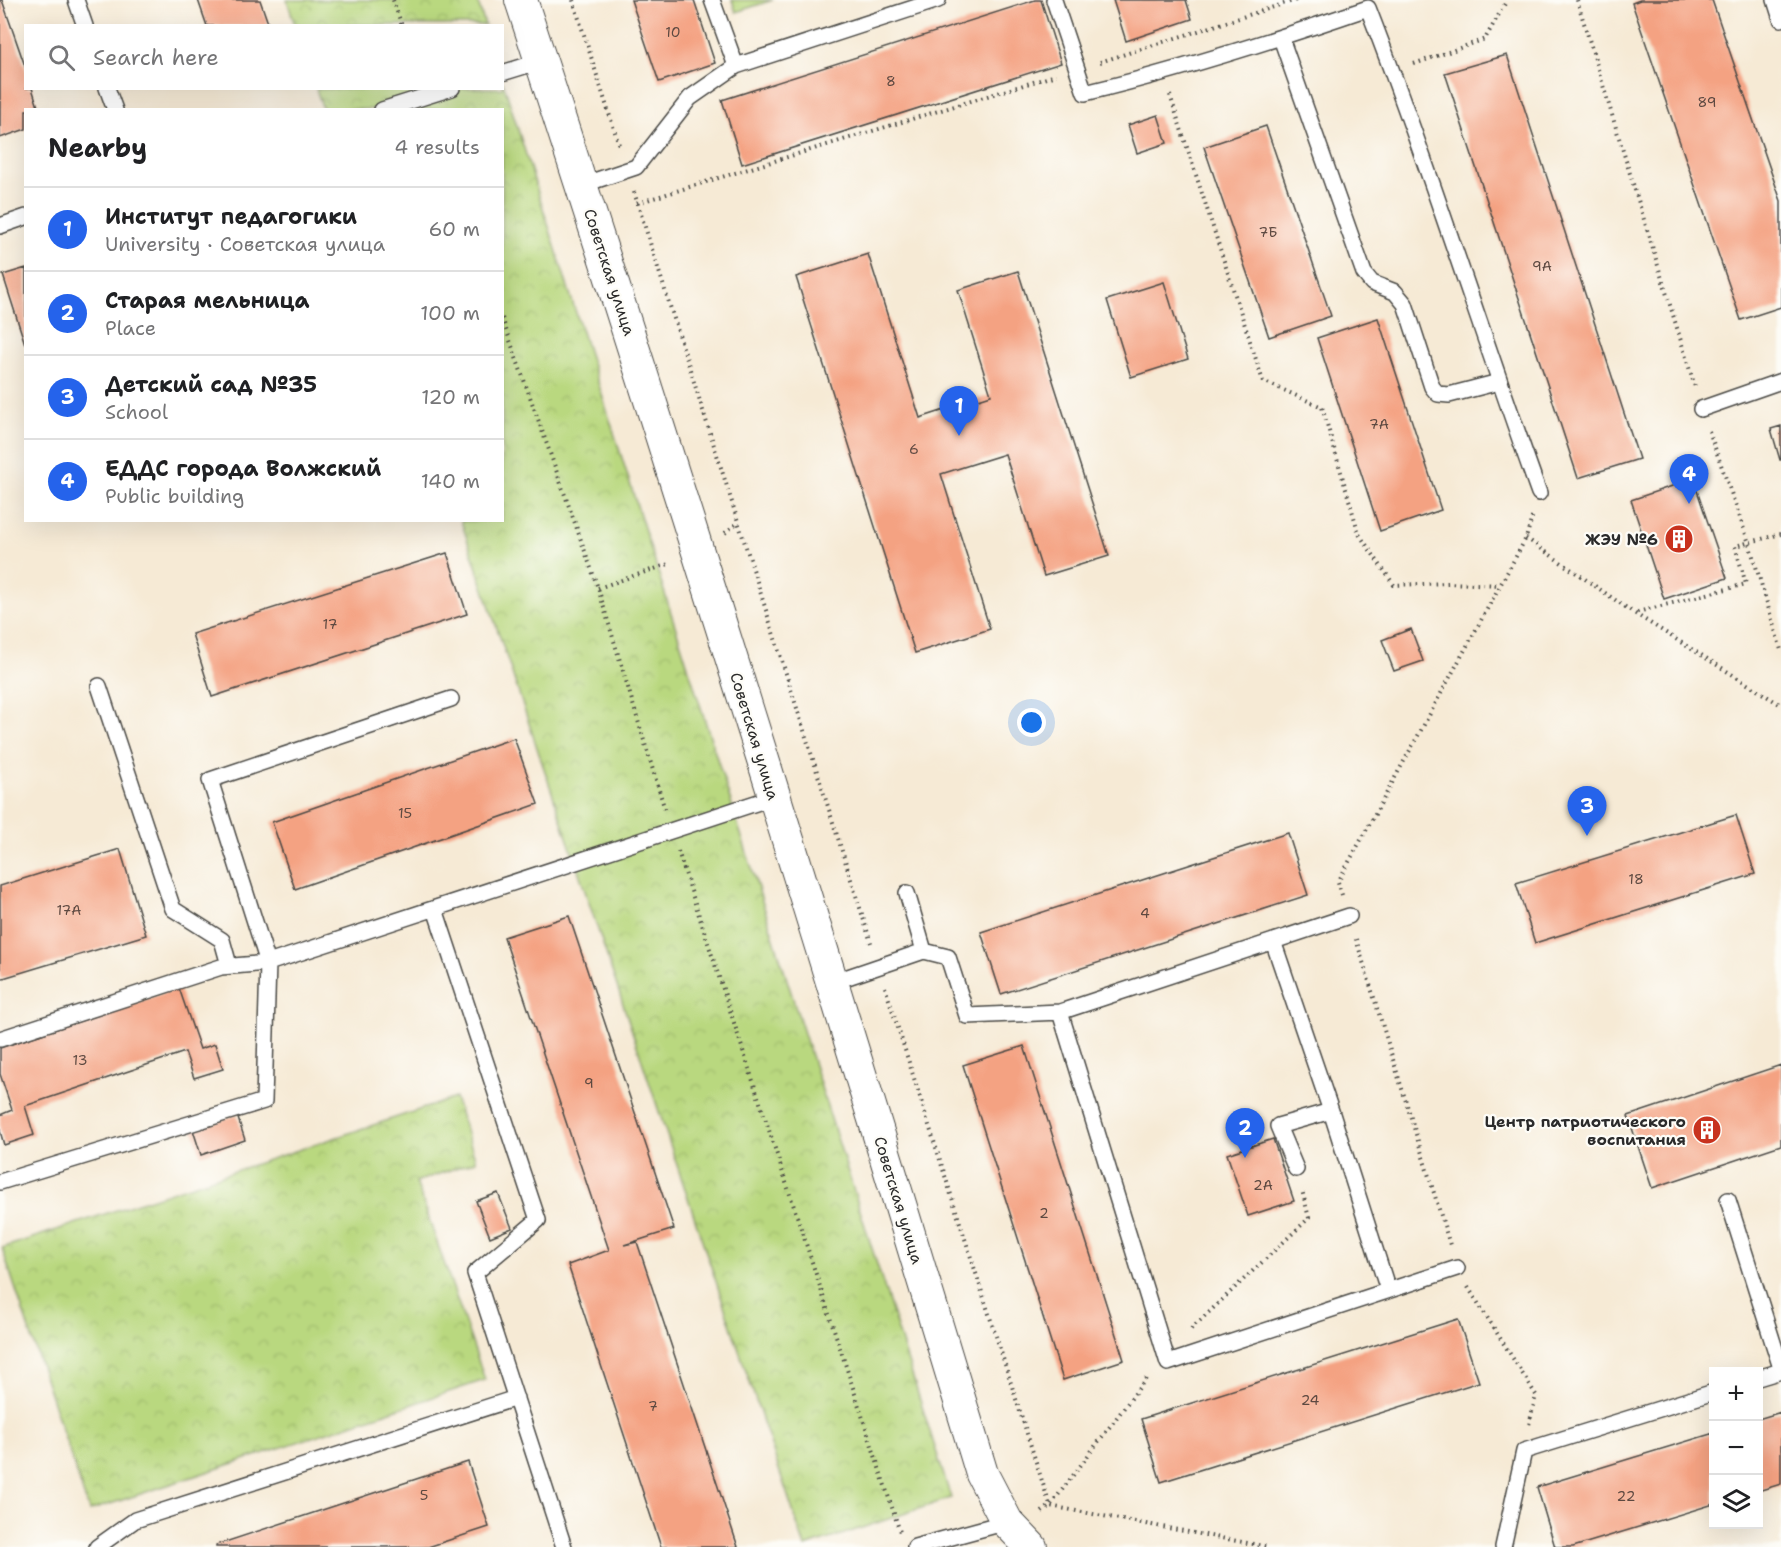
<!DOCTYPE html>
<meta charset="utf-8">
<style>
body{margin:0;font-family:"Shantell Sans",sans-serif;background:#f6f6f6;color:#202124}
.controls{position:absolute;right:18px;bottom:18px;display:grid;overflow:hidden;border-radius:0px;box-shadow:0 6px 24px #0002}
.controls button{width:54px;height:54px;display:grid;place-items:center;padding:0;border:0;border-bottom:2px solid #e0e0e0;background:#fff;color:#202124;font:30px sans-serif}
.you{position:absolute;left:1032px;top:723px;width:21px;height:21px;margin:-15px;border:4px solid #fff;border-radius:50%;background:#1a73e8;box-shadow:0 0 0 9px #1a73e833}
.badge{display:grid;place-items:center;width:39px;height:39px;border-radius:50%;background:#2563eb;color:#fff;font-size:20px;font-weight:700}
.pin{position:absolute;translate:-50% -50px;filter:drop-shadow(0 2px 3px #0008)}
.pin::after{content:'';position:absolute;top:32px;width:21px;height:18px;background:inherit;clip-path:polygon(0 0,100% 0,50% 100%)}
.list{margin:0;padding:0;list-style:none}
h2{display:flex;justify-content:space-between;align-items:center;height:78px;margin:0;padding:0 24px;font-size:26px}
h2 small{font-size:20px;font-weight:400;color:#757577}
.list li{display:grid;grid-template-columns:39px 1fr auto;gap:18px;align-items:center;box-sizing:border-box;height:84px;padding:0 24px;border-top:2px solid #e0e0e0}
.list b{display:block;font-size:22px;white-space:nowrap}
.list p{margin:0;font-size:20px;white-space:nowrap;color:#757577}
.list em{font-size:20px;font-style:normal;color:#757577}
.icon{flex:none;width:33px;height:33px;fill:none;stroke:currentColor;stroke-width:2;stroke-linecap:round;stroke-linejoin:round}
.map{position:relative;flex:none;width:1781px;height:1547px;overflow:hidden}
.search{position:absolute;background:#fff;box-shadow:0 6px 24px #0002;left:24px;top:24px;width:480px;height:66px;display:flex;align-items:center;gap:15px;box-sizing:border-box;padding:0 21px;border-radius:0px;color:#757577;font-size:22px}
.panel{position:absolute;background:#fff;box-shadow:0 6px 24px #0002;left:24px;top:108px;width:480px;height:414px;border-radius:0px}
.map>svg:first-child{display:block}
.park{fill:url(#park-crowns);stroke:#728255;stroke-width:1.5}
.building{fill:#f4a282}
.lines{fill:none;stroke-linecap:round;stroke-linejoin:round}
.service-casing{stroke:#494844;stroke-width:18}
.minor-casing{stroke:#494844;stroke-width:34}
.path{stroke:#494844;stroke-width:4;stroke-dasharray:1.5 4.5;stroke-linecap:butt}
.service{stroke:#fff;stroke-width:15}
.minor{stroke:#fff;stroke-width:32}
.labels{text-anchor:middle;stroke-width:4.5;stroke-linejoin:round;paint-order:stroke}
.number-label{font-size:14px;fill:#5d4941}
.street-label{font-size:16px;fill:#2b2b2b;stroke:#fdfcf7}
.poi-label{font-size:16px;font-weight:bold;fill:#2b2b2b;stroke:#fdfcf7;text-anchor:end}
</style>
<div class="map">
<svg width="1781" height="1547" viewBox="0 0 1781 1547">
<defs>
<pattern id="park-crowns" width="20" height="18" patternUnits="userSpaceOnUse" patternTransform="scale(1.5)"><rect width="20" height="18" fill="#b9d87f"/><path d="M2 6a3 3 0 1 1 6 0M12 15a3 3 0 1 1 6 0" fill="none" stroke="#9fba6e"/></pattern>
</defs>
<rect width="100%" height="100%" fill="#fdfcf7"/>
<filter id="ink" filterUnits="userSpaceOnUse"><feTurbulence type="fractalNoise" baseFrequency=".0167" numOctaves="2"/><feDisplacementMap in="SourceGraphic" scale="12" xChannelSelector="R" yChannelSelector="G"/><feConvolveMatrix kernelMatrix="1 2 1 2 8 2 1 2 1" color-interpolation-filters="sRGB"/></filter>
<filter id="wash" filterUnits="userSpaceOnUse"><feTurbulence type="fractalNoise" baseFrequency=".008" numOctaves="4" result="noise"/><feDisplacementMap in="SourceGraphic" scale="24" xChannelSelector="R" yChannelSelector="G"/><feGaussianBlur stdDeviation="1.35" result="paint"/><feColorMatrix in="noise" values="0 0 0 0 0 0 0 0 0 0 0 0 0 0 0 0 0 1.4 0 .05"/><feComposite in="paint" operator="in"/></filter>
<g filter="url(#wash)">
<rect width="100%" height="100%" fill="#f6ead5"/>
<path class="park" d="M 287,0 L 477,0 L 485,25 L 295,25 Z
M 732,0 L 773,0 L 736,12 Z
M 503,82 L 951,1498 L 805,1547 L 461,521 L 502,520 L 502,110 L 323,109 L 316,89 L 502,88 Z
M 455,1098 L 476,1161 L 416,1182 L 485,1380 L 89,1511 L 2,1248 Z"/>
<g id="blocks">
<path class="building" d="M 0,0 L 2,0 L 26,69 L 26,88 L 32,88 L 39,110 L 26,110 L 26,129 L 0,138 Z
M 198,0 L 260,0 L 269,26 L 207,26 Z
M 631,0 L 694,0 L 715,63 L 659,82 Z
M 1035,0 L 1041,0 L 1061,63 L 742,164 L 722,100 Z
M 1113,0 L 1186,0 L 1192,19 L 1126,41 Z
M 1640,0 L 1712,0 L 1781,201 L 1781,307 L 1741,320 L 1632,3 Z
M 1507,55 L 1639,459 L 1578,478 L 1445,73 Z
M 1158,115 L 1167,143 L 1137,153 L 1128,125 Z
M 1266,126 L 1331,316 L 1269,337 L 1204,147 Z
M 868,254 L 920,418 L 991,395 L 958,290 L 1018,271 L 1109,556 L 1044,576 L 1005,454 L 941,474 L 990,629 L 915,653 L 796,277 Z
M 26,268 L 26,344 L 25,344 L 3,275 Z
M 1164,282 L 1188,359 L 1131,377 L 1107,300 Z
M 1378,318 L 1441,510 L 1380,531 L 1317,338 Z
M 1781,426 L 1781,460 L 1780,460 L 1771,429 Z
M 1693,479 L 1727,578 L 1664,599 L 1631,500 Z
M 447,553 L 467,614 L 212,697 L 192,634 Z
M 1411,629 L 1423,661 L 1394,671 L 1382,640 Z
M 514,738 L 538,804 L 295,889 L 272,822 Z
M 1736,815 L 1755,874 L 1535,943 L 1516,883 Z
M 1288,833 L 1308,895 L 1001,994 L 981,932 Z
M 120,849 L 146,935 L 0,979 L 0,886 Z
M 569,916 L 674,1229 L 624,1245 L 637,1242 L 738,1547 L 661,1547 L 568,1265 L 609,1250 L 504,937 Z
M 179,988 L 200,1049 L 215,1044 L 223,1069 L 194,1078 L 185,1052 L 25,1106 L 34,1135 L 4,1145 L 0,1131 L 0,1115 L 12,1110 L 0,1074 L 0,1048 Z
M 1024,1046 L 1124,1360 L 1063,1380 L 963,1065 Z
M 1781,1065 L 1781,1145 L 1652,1188 L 1628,1116 Z
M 237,1115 L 245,1140 L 201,1155 L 193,1130 Z
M 1273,1139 L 1294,1201 L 1248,1216 L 1227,1154 Z
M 498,1193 L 512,1228 L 490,1237 L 476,1201 Z
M 1458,1319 L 1479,1382 L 1161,1482 L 1141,1419 Z
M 1781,1412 L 1781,1484 L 1758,1491 L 1758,1419 Z
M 1714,1433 L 1714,1504 L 1573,1547 L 1555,1547 L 1537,1487 Z
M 468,1462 L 489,1527 L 428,1547 L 216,1547 L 216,1545 Z"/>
</g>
</g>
<g filter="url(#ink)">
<use href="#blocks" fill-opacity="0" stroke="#494844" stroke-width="1.5"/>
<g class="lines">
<g class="service-casing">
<path id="service" d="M 76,0 L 85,26
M 712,0 L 736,66
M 1054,0 L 1085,93 C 1181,70 1275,40 1368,8 C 1430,168 1481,332 1539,493
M 1775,0 L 1781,19
M 1281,38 L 1364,273 L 1372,283 L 1395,292 L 1405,304 L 1432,387 L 1438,394 L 1449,395 L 1499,382
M 502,73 L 541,61
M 107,88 L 115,110
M 382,110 L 452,88
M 582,185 L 636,167 L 690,98 L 736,66 L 938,0
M 0,226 L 26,217
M 1701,409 L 1781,381
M 99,686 L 173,909 L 222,940 L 229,965
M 451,699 L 210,780 L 268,963 L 774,797
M 907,893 L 924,951
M 435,909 L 538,1220 L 475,1273 L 564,1547
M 1273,941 L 1331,1111 L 1388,1290
M 833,982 L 924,951 L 948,957 L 967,1016 L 1060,1012 L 1349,916
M 1060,1012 L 1168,1363 L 1457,1268
M 0,1039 L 221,967 L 268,963 L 264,1101 L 0,1182
M 1296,1169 L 1278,1126 L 1331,1111
M 1728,1200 L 1781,1368
M 1758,1378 L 1781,1371
M 97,1547 L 135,1520 L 516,1398
M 915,1547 L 1007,1522
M 1503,1547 L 1524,1451 L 1714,1392"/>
</g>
<g class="minor-casing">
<path id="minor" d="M 521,0 C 681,489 833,981 982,1474 L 1007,1522 L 1031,1547"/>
</g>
<path class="path" d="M 393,0 L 402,26
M 573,0 L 620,148
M 1577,0 L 1695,387
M 1100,62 L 1296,0
M 1414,64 L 1485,39 L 1507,0
M 1170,95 L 1263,381 L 1322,407 L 1359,534 L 1394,585 L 1449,583 L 1500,585
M 634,192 L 872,946
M 637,203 L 1056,75
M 502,318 L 598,588 L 665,810
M 1709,431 L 1749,543 L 1781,650
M 725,533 L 738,522
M 1781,534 L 1735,546 L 1746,584 L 1634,613 L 1781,705
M 1526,538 L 1634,613
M 598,588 L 669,564
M 678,851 L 900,1532
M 1342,895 L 1338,882 L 1526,538 L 1533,514
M 1356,939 L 1450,1245
M 885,987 L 1050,1506 L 1269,1547
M 1468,1287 L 1536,1395 L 1529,1425
M 1191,1329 L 1309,1218 L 1302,1190
M 1042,1512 L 1050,1506 L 1148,1376"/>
<use href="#service" class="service"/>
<use href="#minor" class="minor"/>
</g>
</g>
<defs>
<g id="building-disc" transform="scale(1.5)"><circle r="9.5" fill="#c8321e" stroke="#fdfcf7"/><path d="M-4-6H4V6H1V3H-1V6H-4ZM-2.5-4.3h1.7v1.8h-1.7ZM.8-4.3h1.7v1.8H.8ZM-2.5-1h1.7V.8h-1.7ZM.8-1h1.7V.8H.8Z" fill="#fff"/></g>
</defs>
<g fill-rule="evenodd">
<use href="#building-disc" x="1679" y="539"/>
<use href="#building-disc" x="1707" y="1130"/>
</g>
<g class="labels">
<g class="number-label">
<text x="673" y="37">10</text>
<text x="891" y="86">8</text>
<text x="1707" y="107">89</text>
<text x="1268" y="237">7Б</text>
<text x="1542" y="271">9А</text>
<text x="1379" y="429">7А</text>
<text x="914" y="454">6</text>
<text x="330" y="629">17</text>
<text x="405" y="818">15</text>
<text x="1636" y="884">18</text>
<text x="69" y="915">17А</text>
<text x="1145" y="918">4</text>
<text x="80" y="1065">13</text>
<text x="589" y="1088">9</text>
<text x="1263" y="1190">2А</text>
<text x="1044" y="1218">2</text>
<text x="1310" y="1405">24</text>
<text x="653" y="1411">7</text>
<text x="424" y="1500">5</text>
<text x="1626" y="1501">22</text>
</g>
<g class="street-label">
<text transform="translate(610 272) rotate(72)" y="6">Советская улица</text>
<text transform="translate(755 736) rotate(73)" y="6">Советская улица</text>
<text transform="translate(899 1200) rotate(73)" y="6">Советская улица</text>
</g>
<g class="poi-label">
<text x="1658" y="545">ЖЭУ №6</text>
<text x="1686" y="1127">Центр патриотического<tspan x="1686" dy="18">воспитания</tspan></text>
</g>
</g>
</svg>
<div class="controls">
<button>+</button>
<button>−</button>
<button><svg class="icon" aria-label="layers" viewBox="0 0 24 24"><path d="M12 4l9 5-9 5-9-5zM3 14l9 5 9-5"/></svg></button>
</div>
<div class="you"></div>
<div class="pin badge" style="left:959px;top:436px">1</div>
<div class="pin badge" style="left:1245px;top:1158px">2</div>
<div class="pin badge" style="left:1587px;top:836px">3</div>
<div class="pin badge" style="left:1689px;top:504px">4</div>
<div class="search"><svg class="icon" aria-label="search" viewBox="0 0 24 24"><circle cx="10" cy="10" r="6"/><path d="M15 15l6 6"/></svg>Search here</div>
<section class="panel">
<h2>Nearby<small>4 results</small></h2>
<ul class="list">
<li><span class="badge">1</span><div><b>Институт педагогики</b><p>University · Советская улица</p></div><em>60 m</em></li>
<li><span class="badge">2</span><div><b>Старая мельница</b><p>Place</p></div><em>100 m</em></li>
<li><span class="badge">3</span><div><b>Детский сад №35</b><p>School</p></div><em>120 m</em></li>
<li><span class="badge">4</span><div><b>ЕДДС города Волжский</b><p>Public building</p></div><em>140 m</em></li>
</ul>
</section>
</div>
